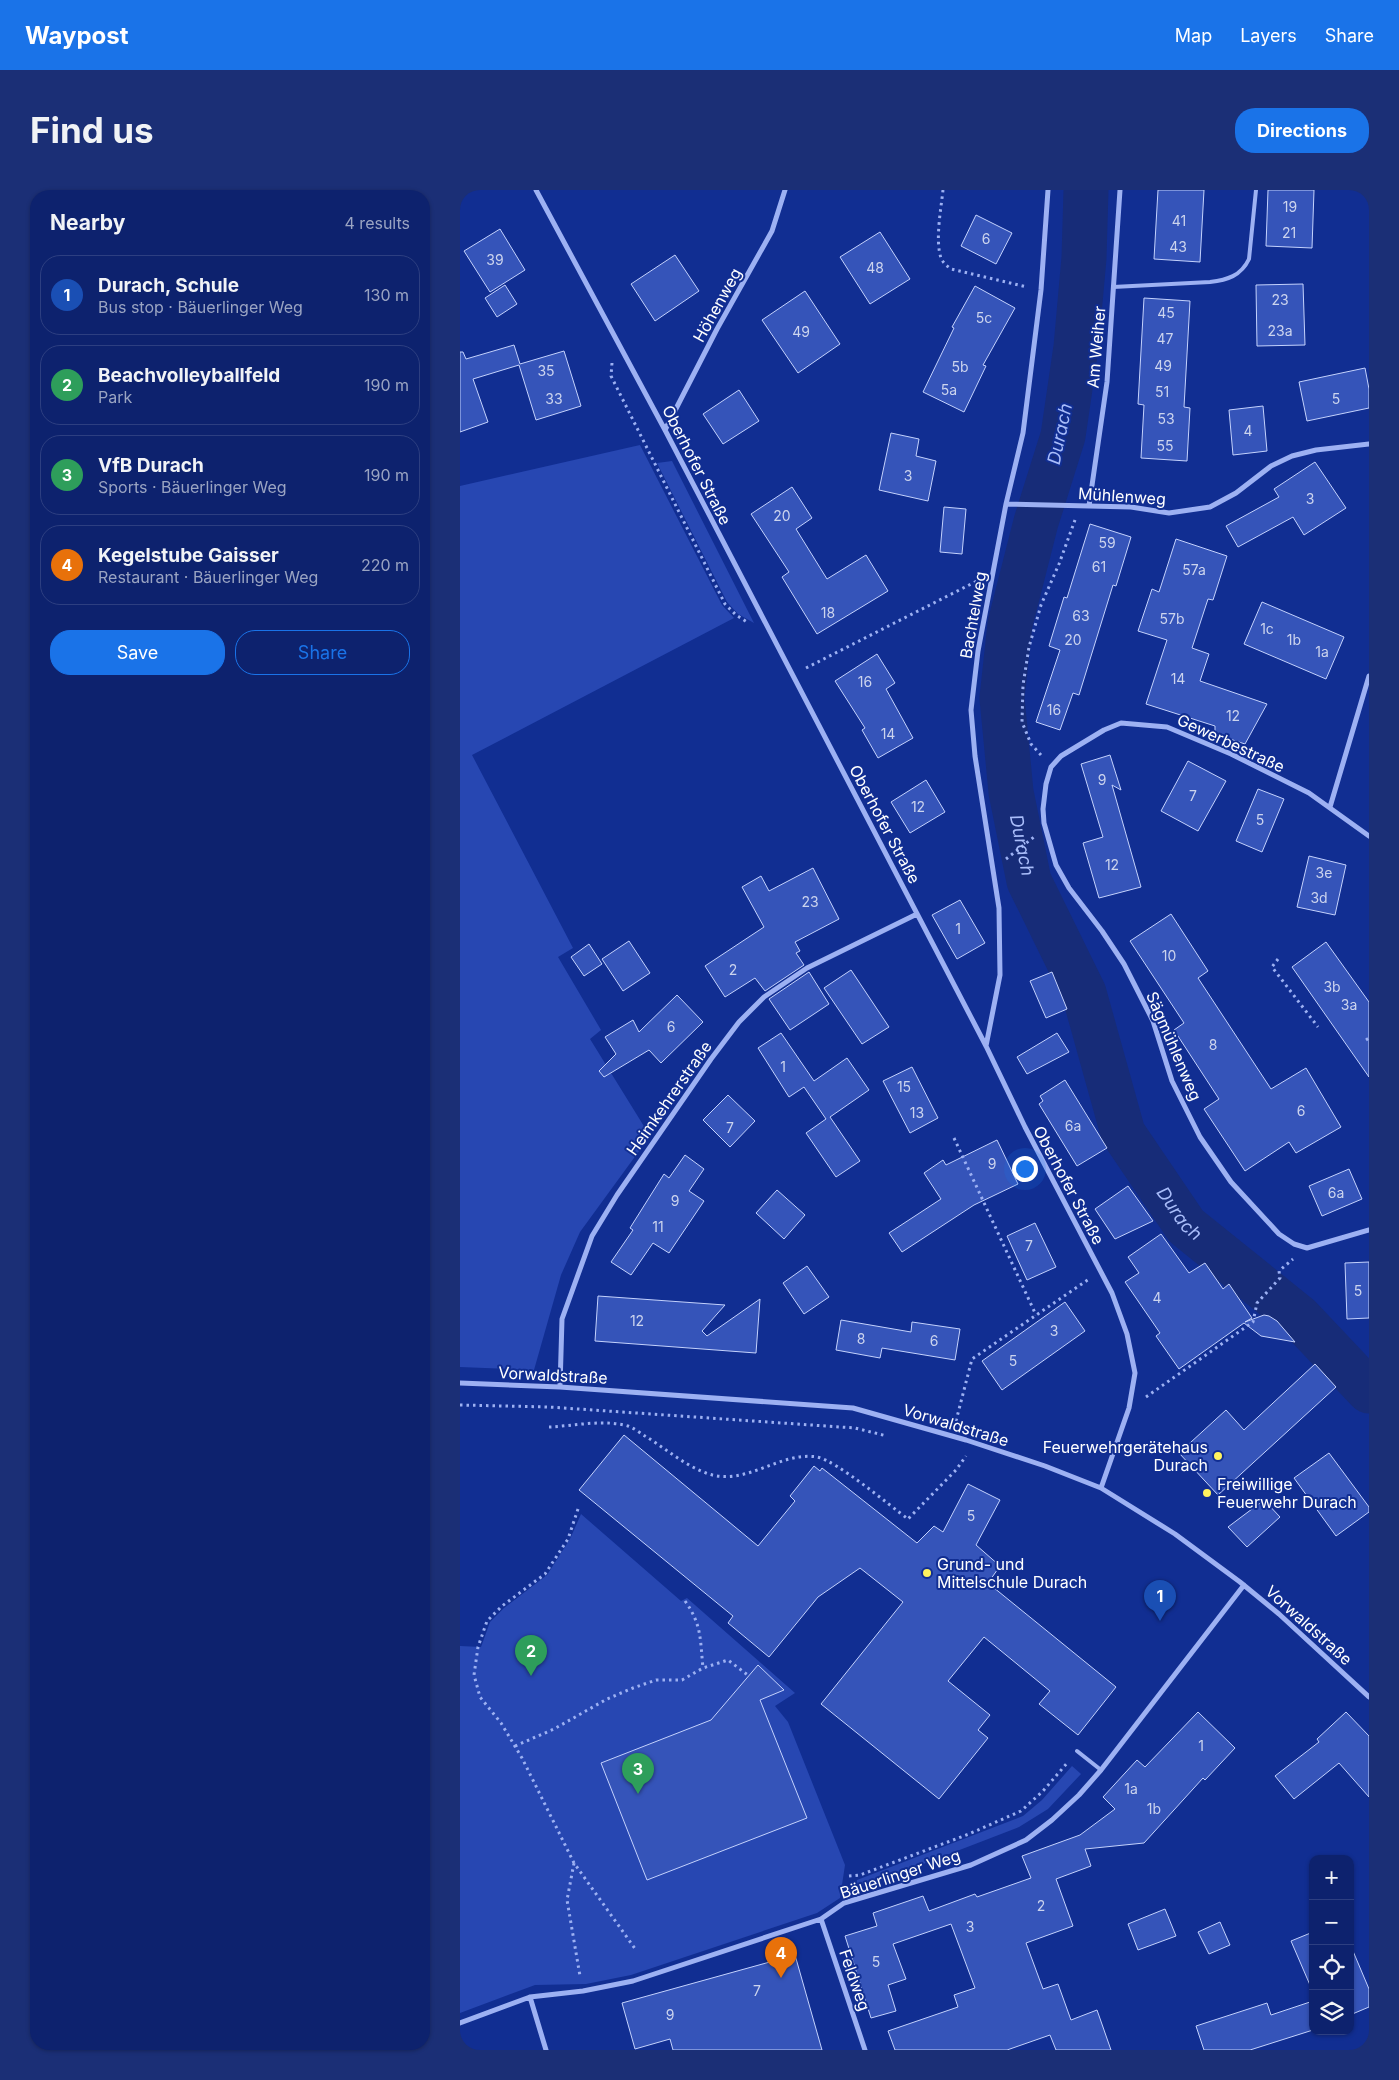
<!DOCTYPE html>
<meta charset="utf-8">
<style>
body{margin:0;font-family:Inter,sans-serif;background:#1b2f76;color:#f1f3f6}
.controls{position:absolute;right:15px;bottom:15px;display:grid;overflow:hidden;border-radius:10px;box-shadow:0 1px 4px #0004}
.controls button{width:45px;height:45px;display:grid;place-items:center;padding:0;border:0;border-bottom:1px solid #2d3f81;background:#0d226e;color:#f1f3f6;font:25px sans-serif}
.you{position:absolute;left:564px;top:978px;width:18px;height:18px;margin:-12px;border:4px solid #fff;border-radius:50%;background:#1a73e8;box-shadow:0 0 0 8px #1a73e833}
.badge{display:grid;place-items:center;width:32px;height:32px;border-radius:50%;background:#1a73e8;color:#fff;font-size:16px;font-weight:700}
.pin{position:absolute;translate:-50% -41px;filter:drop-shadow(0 1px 2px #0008)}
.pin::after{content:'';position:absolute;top:26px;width:18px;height:15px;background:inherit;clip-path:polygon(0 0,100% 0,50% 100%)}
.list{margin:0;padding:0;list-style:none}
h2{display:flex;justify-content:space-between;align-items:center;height:65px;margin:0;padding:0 20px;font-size:21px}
h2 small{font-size:16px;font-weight:400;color:#9aa4c2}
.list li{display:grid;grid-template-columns:32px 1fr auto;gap:15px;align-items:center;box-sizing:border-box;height:80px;margin:0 10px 10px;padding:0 10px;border:1px solid #2d3f81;border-radius:20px}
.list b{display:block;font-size:19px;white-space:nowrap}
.list p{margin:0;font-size:16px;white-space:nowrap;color:#9aa4c2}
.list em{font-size:16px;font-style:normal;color:#9aa4c2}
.actions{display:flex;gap:10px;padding:15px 20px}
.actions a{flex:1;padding:11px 0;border:1px solid #1a73e8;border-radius:20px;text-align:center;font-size:18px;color:#1a73e8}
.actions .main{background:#1a73e8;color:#fff}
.icon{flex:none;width:28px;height:28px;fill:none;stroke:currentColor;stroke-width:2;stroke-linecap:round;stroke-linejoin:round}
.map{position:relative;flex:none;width:909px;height:1860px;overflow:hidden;border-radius:20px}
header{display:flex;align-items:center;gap:30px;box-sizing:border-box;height:70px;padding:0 25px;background:#1a73e8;color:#fff}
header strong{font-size:24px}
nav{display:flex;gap:28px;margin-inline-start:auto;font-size:18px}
.intro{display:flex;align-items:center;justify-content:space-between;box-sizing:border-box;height:120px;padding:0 30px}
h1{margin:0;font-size:35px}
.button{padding:12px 22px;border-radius:20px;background:#1a73e8;color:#fff;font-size:18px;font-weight:700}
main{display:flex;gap:30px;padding:0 30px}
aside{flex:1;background:#0d226e;border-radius:20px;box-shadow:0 1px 4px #0004}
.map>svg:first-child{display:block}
.green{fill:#2747b2}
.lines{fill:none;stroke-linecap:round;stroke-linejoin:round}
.river{stroke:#172c78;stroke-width:45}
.building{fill:#3554b9;stroke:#c4d2fd}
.path{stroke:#9db1f3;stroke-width:3;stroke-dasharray:2.5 4;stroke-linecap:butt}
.lane{stroke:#9db1f3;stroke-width:4}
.street{stroke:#9db1f3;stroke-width:5}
.poi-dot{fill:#fff35f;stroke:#112e92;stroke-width:2}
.labels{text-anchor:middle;stroke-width:4;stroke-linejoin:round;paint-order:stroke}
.number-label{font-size:14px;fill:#ccd4ee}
.street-label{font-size:16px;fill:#fff;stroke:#112e92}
.poi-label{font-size:16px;fill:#fff;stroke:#112e92;text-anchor:start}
.water-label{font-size:18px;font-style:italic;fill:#a9bdfa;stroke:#112e92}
</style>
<header>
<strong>Waypost</strong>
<nav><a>Map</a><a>Layers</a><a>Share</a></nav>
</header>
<div class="intro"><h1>Find us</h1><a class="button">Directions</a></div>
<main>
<aside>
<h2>Nearby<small>4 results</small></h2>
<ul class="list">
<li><span class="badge" style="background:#1a4fb4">1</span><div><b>Durach, Schule</b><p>Bus stop · Bäuerlinger Weg</p></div><em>130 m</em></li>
<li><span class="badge" style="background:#2e9e5b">2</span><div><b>Beachvolleyballfeld</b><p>Park</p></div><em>190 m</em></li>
<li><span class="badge" style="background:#2e9e5b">3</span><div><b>VfB Durach</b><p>Sports · Bäuerlinger Weg</p></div><em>190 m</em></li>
<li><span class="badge" style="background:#e8710a">4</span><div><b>Kegelstube Gaisser</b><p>Restaurant · Bäuerlinger Weg</p></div><em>220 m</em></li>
</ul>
<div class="actions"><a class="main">Save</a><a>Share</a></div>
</aside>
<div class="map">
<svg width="909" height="1860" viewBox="0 0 909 1860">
<rect width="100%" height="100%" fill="#112e92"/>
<path class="green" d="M 180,255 L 262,415 L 274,428 L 12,565 L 113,758 L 98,767 L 141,840 L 130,849 L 190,946 L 120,1042 L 101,1085 L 74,1180 L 0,1177 L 0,296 Z
M 212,271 L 294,433 L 278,424 L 267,412 L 197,273 Z
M 121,1324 L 221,1411 L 227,1408 L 335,1503 L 315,1516 L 328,1532 L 385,1675 L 380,1708 L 357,1723 L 171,1785 L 126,1794 L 75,1795 L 0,1823 L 0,1456 L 21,1457 L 30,1432 L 44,1418 L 87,1385 L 110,1349 Z
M 612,1576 L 621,1584 L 588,1619 L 559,1637 L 393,1701 L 397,1690 L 563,1626 L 582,1610 Z"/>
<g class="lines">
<path class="river" id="s1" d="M 626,0 L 624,68 L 616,157 L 603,246 L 576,332 L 550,434 L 542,508 L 551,602 L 569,691 L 624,803 L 663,943 L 726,1036 L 839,1127 L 909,1201"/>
</g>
<path class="building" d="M 698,0 L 744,0 L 740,72 L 694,69 Z
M 808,0 L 854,0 L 852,58 L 806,56 Z
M 516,25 L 552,43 L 536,74 L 501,56 Z
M 40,39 L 65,80 L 30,102 L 4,61 Z
M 420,42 L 450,89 L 410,114 L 380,67 Z
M 215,65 L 239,101 L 195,131 L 171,94 Z
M 843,94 L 845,155 L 797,156 L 796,95 Z
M 45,95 L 57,114 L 37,127 L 25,108 Z
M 515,96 L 555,118 L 523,175 L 526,176 L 504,222 L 463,202 L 494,138 L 492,137 Z
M 345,101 L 380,154 L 338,183 L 302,130 Z
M 684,108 L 730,111 L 724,217 L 730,218 L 727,271 L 681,268 L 684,215 L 678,214 Z
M 54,155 L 60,174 L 104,161 L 121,216 L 76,230 L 59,175 L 13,189 L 28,232 L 0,242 L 0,162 L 3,162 L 6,169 Z
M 905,178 L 909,199 L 909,218 L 847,231 L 839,192 Z
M 279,200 L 299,231 L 263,254 L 243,224 Z
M 803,216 L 807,261 L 773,265 L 769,220 Z
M 431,243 L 459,249 L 456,266 L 476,271 L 468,311 L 419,300 Z
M 855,272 L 886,318 L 844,345 L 833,327 L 778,357 L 766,336 L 819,307 L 814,299 Z
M 332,297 L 352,328 L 336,339 L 367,389 L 406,365 L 428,401 L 357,444 L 322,387 L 329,382 L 291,324 Z
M 484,317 L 506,319 L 502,364 L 480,362 Z
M 630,334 L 671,347 L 656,396 L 653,395 L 619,505 L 613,503 L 600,540 L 576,532 L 600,460 L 589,456 L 604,407 L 607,408 Z
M 716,349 L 767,366 L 753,410 L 748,409 L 732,458 L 749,464 L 740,491 L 807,514 L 785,554 L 755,544 L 755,536 L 686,514 L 707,450 L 678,441 L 692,399 L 699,402 Z
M 802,412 L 884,447 L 866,489 L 784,454 Z
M 417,464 L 435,493 L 426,499 L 453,548 L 418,568 L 402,540 L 405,538 L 375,491 Z
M 650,565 L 661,600 L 652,595 L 681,697 L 639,708 L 623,653 L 643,647 L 621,574 Z
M 728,571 L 766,591 L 738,641 L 701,621 Z
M 466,590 L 485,622 L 450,643 L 431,612 Z
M 798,599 L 824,609 L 802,662 L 776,651 Z
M 849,666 L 886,675 L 875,725 L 837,717 Z
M 353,678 L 379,729 L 335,752 L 340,761 L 336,763 L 344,775 L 305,801 L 295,788 L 265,807 L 245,776 L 304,737 L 282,697 L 301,686 L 309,701 Z
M 500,710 L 525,753 L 497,769 L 472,725 Z
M 711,724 L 748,781 L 738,788 L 811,899 L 846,878 L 881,937 L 836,963 L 829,952 L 785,981 L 744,919 L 759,909 L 714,840 L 724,833 L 670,751 Z
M 169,751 L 190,783 L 163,801 L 142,769 Z
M 866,752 L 909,812 L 909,887 L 832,777 Z
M 129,754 L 142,774 L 124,786 L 111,767 Z
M 391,780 L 429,837 L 402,854 L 364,798 Z
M 349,782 L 369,814 L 330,840 L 309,809 Z
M 592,782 L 607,819 L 586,828 L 570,791 Z
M 217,805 L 243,832 L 201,873 L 189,860 L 144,887 L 139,881 L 156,864 L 145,847 L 173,830 L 179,842 Z
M 321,843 L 354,891 L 387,868 L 409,900 L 370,927 L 400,971 L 376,987 L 346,943 L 366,929 L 344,897 L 329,907 L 298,858 Z
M 597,843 L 609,862 L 567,884 L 557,867 Z
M 452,877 L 478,928 L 450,943 L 423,891 Z
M 605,890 L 647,958 L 617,976 L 579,914 L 583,911 L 580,906 Z
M 268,905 L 295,931 L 270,957 L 243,930 Z
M 537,950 L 558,994 L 514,1015 L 442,1062 L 429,1043 L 481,1009 L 464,983 L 483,970 L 486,975 Z
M 225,965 L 244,979 L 229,1001 L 244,1011 L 209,1063 L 193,1053 L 171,1085 L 151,1072 L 173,1040 L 170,1038 L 204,984 L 209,988 Z
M 889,979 L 902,1009 L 862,1026 L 849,996 Z
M 668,996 L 693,1031 L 655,1049 L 635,1019 Z
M 317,1000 L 345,1025 L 324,1049 L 296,1023 Z
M 575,1033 L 596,1077 L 567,1090 L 547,1046 Z
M 701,1044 L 729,1083 L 745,1073 L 763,1099 L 769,1094 L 792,1128 L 785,1132 L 804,1125 L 809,1126 L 817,1131 L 835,1152 L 801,1146 L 784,1133 L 719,1179 L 696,1146 L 700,1143 L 665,1092 L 679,1083 L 668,1067 Z
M 909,1072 L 909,1128 L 887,1129 L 885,1073 Z
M 347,1076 L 369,1107 L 344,1124 L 323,1093 Z
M 138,1106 L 265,1115 L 242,1141 L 247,1146 L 300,1109 L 296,1163 L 135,1151 Z
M 605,1112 L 625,1141 L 542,1200 L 522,1171 Z
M 381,1130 L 451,1142 L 452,1132 L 500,1139 L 495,1170 L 422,1158 L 420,1168 L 376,1160 Z
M 855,1174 L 876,1197 L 758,1305 L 719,1263 L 766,1220 L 784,1240 Z
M 164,1245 L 298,1356 L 335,1311 L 330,1306 L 354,1276 L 360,1281 L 362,1278 L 457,1353 L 474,1336 L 483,1342 L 508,1294 L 540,1310 L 516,1355 L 540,1376 L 528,1393 L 656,1497 L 618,1545 L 579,1514 L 590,1501 L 524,1447 L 488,1491 L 530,1525 L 518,1540 L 528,1548 L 479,1609 L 361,1514 L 443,1412 L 400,1378 L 358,1407 L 309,1467 L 268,1433 L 273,1426 L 119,1300 Z
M 869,1263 L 909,1317 L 909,1322 L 876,1346 L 834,1288 Z
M 804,1310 L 820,1327 L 787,1357 L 768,1337 Z
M 298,1475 L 324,1500 L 300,1510 L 347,1628 L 187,1690 L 141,1573 L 251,1530 Z
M 738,1522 L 775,1558 L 745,1590 L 743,1588 L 684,1653 L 625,1659 L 631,1676 L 596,1689 L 613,1736 L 566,1753 L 583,1799 L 598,1794 L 611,1830 L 637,1820 L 651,1860 L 596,1860 L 590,1845 L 547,1860 L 435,1860 L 428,1841 L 498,1817 L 494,1805 L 515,1798 L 491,1734 L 433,1754 L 446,1789 L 428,1795 L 436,1821 L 411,1828 L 385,1746 L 417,1736 L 413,1723 L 463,1706 L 469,1721 L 515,1704 L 517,1707 L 571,1688 L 562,1666 L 620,1645 L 655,1619 L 643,1607 L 677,1570 L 685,1577 Z
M 886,1522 L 909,1546 L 909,1607 L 879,1573 L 834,1609 L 815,1586 L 859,1552 L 857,1549 Z
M 705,1719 L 716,1746 L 678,1760 L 668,1734 Z
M 760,1732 L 770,1755 L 749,1764 L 738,1742 Z
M 853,1742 L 853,1802 L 831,1751 Z
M 890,1754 L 909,1799 L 909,1817 L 890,1825 Z
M 335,1765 L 362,1860 L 213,1860 L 210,1849 L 175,1859 L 162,1813 Z
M 853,1811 L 853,1840 L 790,1860 L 744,1860 L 736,1836 L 807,1813 L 811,1825 Z"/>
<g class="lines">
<path class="path" d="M 483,0 C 481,19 475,50 481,68 C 483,73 487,76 491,79 L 567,97
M 152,173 L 151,186 L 265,414 L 276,425 L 287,432
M 346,478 L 517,391
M 581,565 L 571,554 L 562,532 L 563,495 L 569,457 L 581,415 L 599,374 L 615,330
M 546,669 L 574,647
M 818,769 L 812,777 L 858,837
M 906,850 L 909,848
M 494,948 L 576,1125
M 686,1207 L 793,1132 L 797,1113 L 820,1088 L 819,1081 L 833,1069
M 0,1215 L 89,1217 L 395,1238 L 427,1246
M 496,1231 L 512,1169 L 629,1089
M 89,1237 C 114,1236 143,1229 168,1236 C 174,1238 180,1243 185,1246 C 205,1258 224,1275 246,1283 C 285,1298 319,1261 357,1267 C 377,1271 429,1315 448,1329 L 496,1280 L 506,1266
M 118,1319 L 108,1349 L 85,1384 L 42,1416 L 27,1431 L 18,1457 L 14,1485 L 20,1507 L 41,1533 L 62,1568 L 114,1673 L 176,1760
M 225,1411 C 242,1435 240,1449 243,1478
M 55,1556 L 94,1539 L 147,1509 L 173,1498 L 196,1490 L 222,1490 L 243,1478 L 268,1470 L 289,1486
M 114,1673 L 107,1710 L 120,1786
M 389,1686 L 400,1685 L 509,1644 L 561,1621 L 583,1601 L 608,1572"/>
<path class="lane" d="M 653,97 L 750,92 C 767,90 781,86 789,69 L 796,0
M 617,1561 L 641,1580"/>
<path class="street" d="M 76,0 L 205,240 L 526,856 L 565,937 L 652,1103 L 667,1144 L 675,1183 L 669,1218 L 641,1298
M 205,240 L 257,139 L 312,41 L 325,0
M 546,314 L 671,317 L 709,323 L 750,317 L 776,303 L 811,276 L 832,266 L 856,260 L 909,254
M 629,316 L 647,192 L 660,0
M 870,617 L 909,486
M 909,646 L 849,603 L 771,564 L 707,537 L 661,533 L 644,540 L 601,566 L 591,577 L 586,594 L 583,619 L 584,633 L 596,675 L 609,698 L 642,741 L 664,774 L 693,831 L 712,891 L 740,947 L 771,992 L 819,1044 L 834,1054 L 847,1058 L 909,1040
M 526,856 L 540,785 L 539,718 L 515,566 L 511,520 L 518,461 L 546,314 L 563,243 L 581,100 L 588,0
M 0,1193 L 100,1197 L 393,1218 L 506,1250 L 585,1276 L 641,1298 L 715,1344 L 780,1392 L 819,1424 L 909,1507
M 100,1197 L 102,1129 L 132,1046 L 157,1005 L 251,869 L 279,832 L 304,807 L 347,778 L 457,724
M 361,1729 L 405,1860
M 70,1807 L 86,1860
M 0,1833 L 70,1807 L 123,1801 L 173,1791 L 361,1729 L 384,1713 L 511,1675 L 566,1650 L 592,1630 L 619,1605 L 641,1580 L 784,1395"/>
</g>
<g class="poi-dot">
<circle cx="758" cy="1266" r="5"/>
<circle cx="747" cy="1303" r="5"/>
<circle cx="467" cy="1383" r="5"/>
</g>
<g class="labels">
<g class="number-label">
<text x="830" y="22">19</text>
<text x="719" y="36">41</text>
<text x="829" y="48">21</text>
<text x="526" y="54">6</text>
<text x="718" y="62">43</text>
<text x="35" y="75">39</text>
<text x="415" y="83">48</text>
<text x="820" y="115">23</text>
<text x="706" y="128">45</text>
<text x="524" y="133">5c</text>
<text x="820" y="146">23a</text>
<text x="341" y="147">49</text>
<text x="705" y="154">47</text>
<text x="703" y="181">49</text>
<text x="500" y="182">5b</text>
<text x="86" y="186">35</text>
<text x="489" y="205">5a</text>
<text x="702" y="207">51</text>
<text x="94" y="214">33</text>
<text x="876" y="214">5</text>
<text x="706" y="234">53</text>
<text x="788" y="246">4</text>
<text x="705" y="261">55</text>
<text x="448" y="291">3</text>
<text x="850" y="314">3</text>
<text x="322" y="331">20</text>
<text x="647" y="358">59</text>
<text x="639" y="382">61</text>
<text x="734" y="385">57a</text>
<text x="368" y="428">18</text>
<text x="621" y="431">63</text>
<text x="712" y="434">57b</text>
<text x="807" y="444">1c</text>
<text x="613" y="455">20</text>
<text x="834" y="455">1b</text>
<text x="862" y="467">1a</text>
<text x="718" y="494">14</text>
<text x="405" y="497">16</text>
<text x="594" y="525">16</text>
<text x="773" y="531">12</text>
<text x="428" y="549">14</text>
<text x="642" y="595">9</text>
<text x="733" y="611">7</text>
<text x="458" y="622">12</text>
<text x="800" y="635">5</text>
<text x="652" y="680">12</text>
<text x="864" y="688">3e</text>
<text x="859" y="713">3d</text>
<text x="350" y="717">23</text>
<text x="498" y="744">1</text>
<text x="709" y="771">10</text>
<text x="273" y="785">2</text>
<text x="872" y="802">3b</text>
<text x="889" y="820">3a</text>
<text x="211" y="842">6</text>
<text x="753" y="860">8</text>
<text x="323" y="882">1</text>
<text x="444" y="902">15</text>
<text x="841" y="926">6</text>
<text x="457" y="928">13</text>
<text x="613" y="941">6a</text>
<text x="270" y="943">7</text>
<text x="532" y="979">9</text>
<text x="876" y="1008">6a</text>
<text x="215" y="1016">9</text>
<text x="198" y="1042">11</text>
<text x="569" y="1061">7</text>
<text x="898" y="1106">5</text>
<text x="697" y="1113">4</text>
<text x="177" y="1136">12</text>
<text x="594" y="1146">3</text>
<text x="401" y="1154">8</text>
<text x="474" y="1156">6</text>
<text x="553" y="1176">5</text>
<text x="511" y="1331">5</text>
<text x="741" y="1561">1</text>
<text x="671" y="1604">1a</text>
<text x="694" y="1624">1b</text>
<text x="581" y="1721">2</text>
<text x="510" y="1742">3</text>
<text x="416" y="1777">5</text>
<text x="297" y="1806">7</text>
<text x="210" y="1830">9</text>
</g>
<g class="street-label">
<text transform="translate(257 115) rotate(-61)" y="6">Höhenweg</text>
<text transform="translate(636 157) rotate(-85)" y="6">Am Weiher</text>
<text transform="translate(237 275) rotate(63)" y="6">Oberhofer Straße</text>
<text transform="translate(662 306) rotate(4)" y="6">Mühlenweg</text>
<text transform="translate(513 425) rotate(-80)" y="6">Bachtelweg</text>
<text transform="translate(771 553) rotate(25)" y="6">Gewerbestraße</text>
<text transform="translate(425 634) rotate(62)" y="6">Oberhofer Straße</text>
<text transform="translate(714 856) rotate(67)" y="6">Sägmühlenweg</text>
<text transform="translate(209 908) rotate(-55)" y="6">Heimkehrerstraße</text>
<text transform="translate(609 995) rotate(62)" y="6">Oberhofer Straße</text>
<text transform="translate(93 1185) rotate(3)" y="6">Vorwaldstraße</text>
<text transform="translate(496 1235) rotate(17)" y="6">Vorwaldstraße</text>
<text transform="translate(849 1435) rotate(42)" y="6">Vorwaldstraße</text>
<text transform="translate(440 1684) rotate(-18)" y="6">Bäuerlinger Weg</text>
<text transform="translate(395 1790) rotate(71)" y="6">Feldweg</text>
</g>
<g class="poi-label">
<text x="748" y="1263" text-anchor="end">Feuerwehrgerätehaus<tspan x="748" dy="18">Durach</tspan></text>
<text x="757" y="1300">Freiwillige<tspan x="757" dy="18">Feuerwehr Durach</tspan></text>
<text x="477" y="1380">Grund- und<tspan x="477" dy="18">Mittelschule Durach</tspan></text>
</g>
<g class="water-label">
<text transform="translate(600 244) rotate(-78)" y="6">Durach</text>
<text dy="6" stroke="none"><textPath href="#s1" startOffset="666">Durach</textPath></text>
<text dy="6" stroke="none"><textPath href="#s1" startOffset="1071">Durach</textPath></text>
</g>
</g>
</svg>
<div class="controls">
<button>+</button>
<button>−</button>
<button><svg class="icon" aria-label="locate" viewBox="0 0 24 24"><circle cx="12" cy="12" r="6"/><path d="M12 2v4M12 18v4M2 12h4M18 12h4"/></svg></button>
<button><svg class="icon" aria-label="layers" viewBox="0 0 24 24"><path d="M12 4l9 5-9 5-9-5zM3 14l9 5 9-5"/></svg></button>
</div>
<div class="you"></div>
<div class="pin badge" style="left:700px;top:1431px;background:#1a4fb4">1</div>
<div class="pin badge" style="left:71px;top:1486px;background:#2e9e5b">2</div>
<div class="pin badge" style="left:178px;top:1604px;background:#2e9e5b">3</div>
<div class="pin badge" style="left:321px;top:1788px;background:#e8710a">4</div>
</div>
</main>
